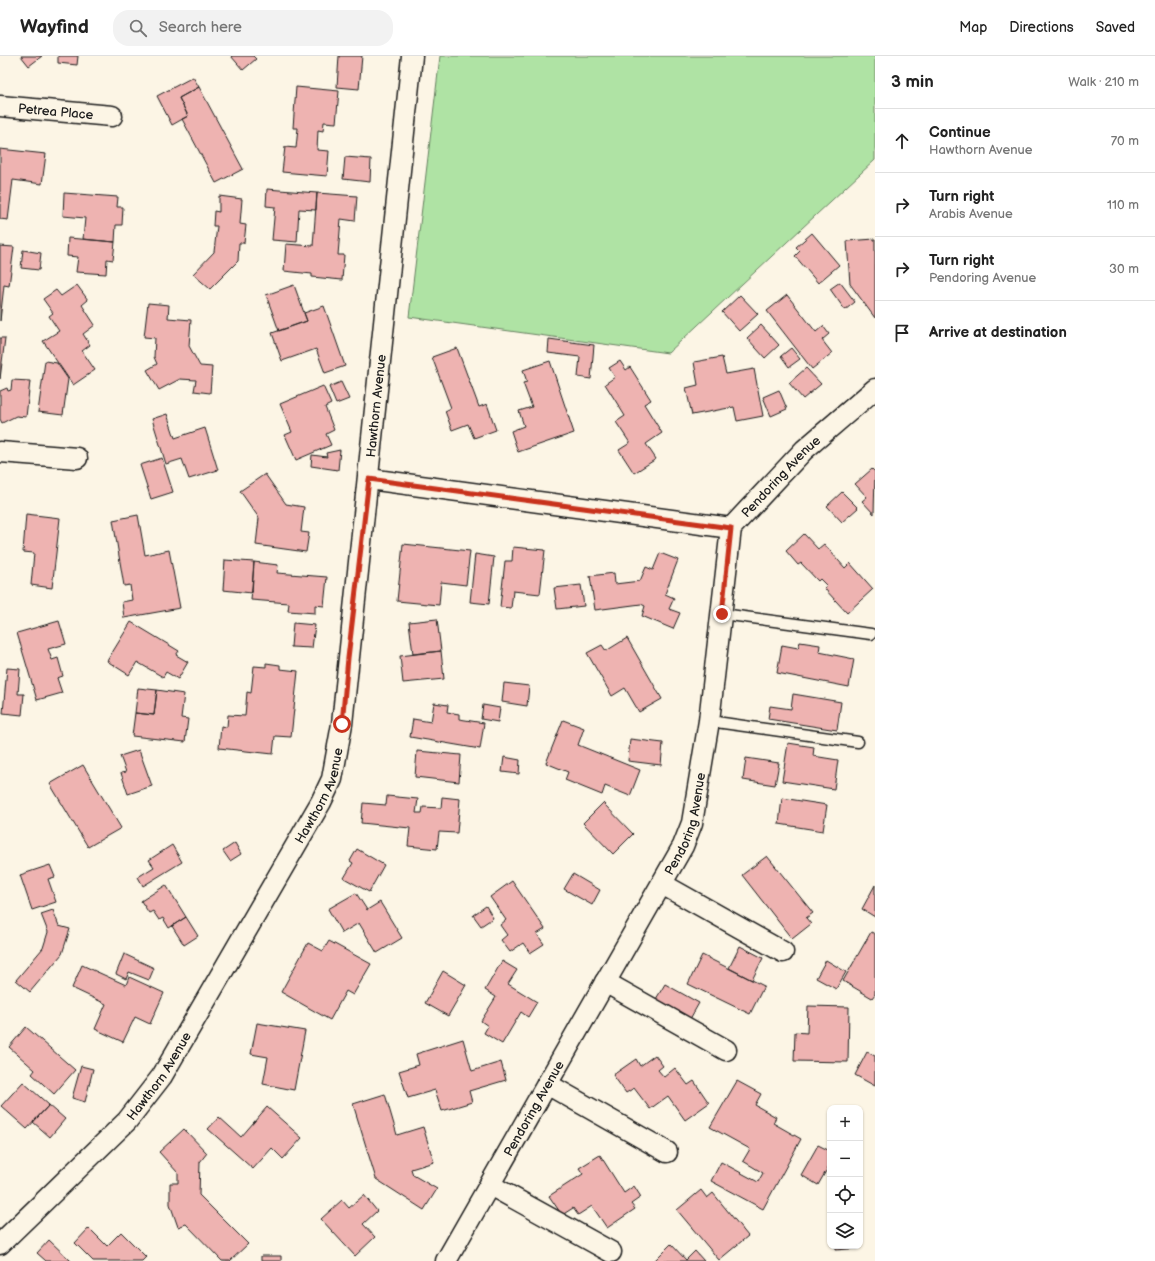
<!DOCTYPE html>
<meta charset="utf-8">
<style>
body{margin:0;font-family:"Balsamiq Sans",sans-serif;background:#f2f2f2;color:#222}
.controls{position:absolute;right:12px;bottom:12px;display:grid;overflow:hidden;border-radius:8px;box-shadow:0 1px 3px #0004}
.controls button{width:36px;height:36px;display:grid;place-items:center;padding:0;border:0;border-bottom:1px solid #e0e0e0;background:#fff;color:#222;font:20px sans-serif}
.stop{position:absolute;width:12px;height:12px;margin:-9px;border:3px solid #c8321e;border-radius:50%;background:#fff}
.stop.end{background:#c8321e;border-color:#fff;box-shadow:0 1px 4px #0008}
.list{margin:0;padding:0;list-style:none}
h2{display:flex;justify-content:space-between;align-items:center;height:52px;margin:0;padding:0 16px;font-size:17px}
h2 small{font-size:13px;font-weight:400;color:#767676}
.list li{display:grid;grid-template-columns:26px 1fr auto;gap:12px;align-items:center;box-sizing:border-box;height:64px;padding:0 16px;border-top:1px solid #e0e0e0}
.list b{display:block;font-size:15px;white-space:nowrap}
.list p{margin:0;font-size:13px;white-space:nowrap;color:#767676}
.list em{font-size:13px;font-style:normal;color:#767676}
.icon{flex:none;width:22px;height:22px;fill:none;stroke:currentColor;stroke-width:2;stroke-linecap:round;stroke-linejoin:round}
.map{position:relative;flex:none;width:875px;height:1205px;overflow:hidden}
header{display:flex;align-items:center;gap:24px;box-sizing:border-box;height:56px;padding:0 20px;background:#fff;border-bottom:1px solid #e0e0e0}
header strong{font-size:19px}
nav{display:flex;gap:22px;margin-inline-start:auto;font-size:14px}
.search{width:280px;height:36px;background:#f2f2f2;display:flex;align-items:center;gap:10px;box-sizing:border-box;padding:0 14px;border-radius:16px;color:#767676;font-size:15px}
main{display:flex}
aside{flex:1;background:#fff}
.map>svg:first-child{display:block}
.green{fill:#afe3a4;stroke:#668060}
.building{fill:#eeb3b1;stroke:#1c1c1c}
.lines{fill:none;stroke-linecap:round;stroke-linejoin:round}
.service-casing{stroke:#1c1c1c;stroke-width:13}
.minor-casing{stroke:#1c1c1c;stroke-width:23}
.service{stroke:#fcf5e5;stroke-width:10}
.minor{stroke:#fcf5e5;stroke-width:20}
.route{stroke:#c8321e;stroke-width:5}
.labels{text-anchor:middle;stroke-width:3;stroke-linejoin:round;paint-order:stroke}
.street-label{font-size:13px;fill:#1c1c1c;stroke:#fcf5e5}
</style>
<header>
<strong>Wayfind</strong>
<div class="search"><svg class="icon" aria-label="search" viewBox="0 0 24 24"><circle cx="10" cy="10" r="6"/><path d="M15 15l6 6"/></svg>Search here</div>
<nav><a>Map</a><a>Directions</a><a>Saved</a></nav>
</header>
<main>
<div class="map">
<svg width="875" height="1205" viewBox="0 0 875 1205">
<rect width="100%" height="100%" fill="#fcf5e5"/>
<filter id="ink" filterUnits="userSpaceOnUse"><feTurbulence type="fractalNoise" baseFrequency=".025" numOctaves="2"/><feDisplacementMap in="SourceGraphic" scale="8" xChannelSelector="R" yChannelSelector="G"/><feConvolveMatrix kernelMatrix="1 2 1 2 8 2 1 2 1" color-interpolation-filters="sRGB"/></filter>
<g filter="url(#ink)">
<path class="green" d="M 440,0 L 875,0 L 875,104 L 668,297 L 409,261 Z"/>
<path class="building" d="M 21,0 L 42,0 L 29,10 Z
M 58,0 L 78,0 L 77,9 L 58,7 Z
M 231,0 L 253,0 L 256,3 L 243,14 Z
M 339,0 L 362,0 L 359,33 L 337,31 Z
M 193,21 L 199,31 L 179,42 L 188,60 L 172,69 L 157,40 Z
M 199,31 L 243,113 L 216,127 L 182,63 L 188,60 L 179,42 Z
M 296,31 L 339,35 L 336,67 L 324,66 L 323,75 L 318,74 L 317,94 L 329,95 L 327,120 L 282,116 L 285,91 L 296,92 L 298,72 L 293,72 Z
M 0,93 L 46,98 L 42,128 L 13,124 L 8,164 L 0,163 Z
M 345,101 L 371,103 L 370,126 L 343,123 Z
M 267,133 L 317,137 L 316,154 L 299,153 L 297,186 L 272,184 L 275,151 L 266,150 Z
M 64,137 L 118,141 L 117,151 L 123,151 L 122,169 L 116,169 L 115,186 L 83,183 L 85,162 L 63,160 Z
M 317,137 L 357,140 L 355,165 L 341,163 L 338,199 L 344,199 L 342,224 L 312,221 L 312,218 L 284,215 L 286,188 L 313,190 Z
M 219,140 L 242,143 L 240,168 L 246,169 L 244,187 L 239,187 L 238,205 L 210,233 L 193,218 L 214,196 L 217,170 L 213,170 L 214,155 L 219,156 Z
M 812,177 L 839,209 L 818,227 L 795,200 L 800,195 L 796,191 Z
M 68,182 L 115,186 L 113,204 L 107,203 L 106,218 L 76,216 L 78,201 L 67,200 Z
M 875,183 L 875,262 L 850,228 L 847,185 Z
M 0,190 L 14,191 L 9,230 L 4,229 L 0,265 Z
M 23,194 L 41,197 L 39,214 L 21,212 Z
M 840,226 L 855,246 L 845,254 L 830,233 Z
M 77,229 L 88,244 L 82,249 L 95,269 L 83,278 L 90,289 L 82,295 L 95,314 L 73,329 L 43,285 L 59,275 L 49,260 L 53,257 L 43,243 L 56,234 L 61,240 Z
M 294,229 L 307,265 L 279,275 L 266,239 Z
M 740,239 L 758,258 L 739,275 L 722,256 Z
M 787,239 L 816,276 L 823,270 L 829,278 L 822,284 L 832,297 L 812,313 L 767,255 Z
M 148,247 L 169,249 L 168,262 L 191,264 L 189,290 L 200,310 L 212,311 L 210,337 L 194,335 L 196,324 L 180,323 L 159,334 L 147,314 L 157,308 L 154,301 L 155,282 L 144,281 Z
M 324,250 L 345,310 L 325,317 L 316,293 L 282,305 L 272,277 L 307,265 L 304,257 Z
M 761,269 L 779,289 L 765,302 L 747,282 Z
M 0,282 L 5,282 L 0,323 Z
M 549,283 L 594,289 L 591,323 L 578,321 L 580,301 L 548,297 Z
M 457,292 L 479,351 L 487,348 L 496,374 L 474,382 L 468,368 L 452,374 L 445,355 L 451,352 L 432,301 Z
M 791,292 L 800,303 L 789,311 L 781,300 Z
M 722,301 L 726,318 L 754,313 L 763,360 L 737,365 L 734,351 L 692,359 L 686,332 L 698,329 L 694,306 Z
M 45,305 L 57,307 L 68,323 L 63,359 L 38,356 Z
M 550,305 L 574,377 L 518,396 L 511,375 L 524,370 L 519,355 L 532,351 L 523,327 L 527,326 L 523,314 Z
M 620,305 L 626,314 L 630,311 L 651,344 L 644,348 L 662,377 L 646,388 L 656,403 L 634,417 L 619,394 L 630,387 L 616,366 L 625,360 L 605,328 L 615,321 L 609,312 Z
M 806,312 L 821,328 L 803,343 L 789,327 Z
M 12,324 L 30,325 L 26,361 L 16,360 L 2,367 L 0,363 L 0,335 L 7,332 L 8,335 L 11,334 Z
M 341,326 L 349,343 L 336,348 L 329,331 Z
M 323,330 L 331,348 L 325,351 L 334,374 L 326,378 L 331,389 L 296,404 L 285,379 L 292,376 L 280,348 Z
M 779,334 L 787,353 L 771,360 L 763,341 Z
M 167,358 L 175,382 L 205,372 L 218,414 L 189,423 L 182,403 L 166,408 L 152,363 Z
M 340,394 L 338,414 L 311,410 L 312,399 L 327,401 L 326,397 Z
M 162,402 L 173,436 L 151,443 L 140,409 Z
M 872,413 L 875,416 L 874,458 L 862,445 L 867,441 L 855,428 Z
M 265,418 L 286,448 L 304,451 L 301,476 L 309,477 L 306,496 L 256,489 L 259,462 L 240,435 Z
M 842,436 L 858,452 L 842,466 L 827,450 Z
M 26,458 L 60,462 L 52,532 L 31,529 L 34,497 L 23,496 Z
M 138,459 L 145,499 L 169,494 L 180,552 L 124,562 L 122,546 L 132,544 L 130,529 L 124,530 L 113,464 Z
M 804,478 L 818,493 L 824,488 L 845,512 L 850,507 L 873,533 L 847,557 L 824,532 L 827,530 L 820,523 L 818,525 L 801,507 L 798,509 L 786,495 Z
M 403,488 L 470,495 L 466,529 L 441,526 L 439,549 L 397,545 Z
M 513,491 L 545,494 L 540,538 L 513,535 L 511,552 L 500,551 L 505,505 L 512,505 Z
M 660,497 L 678,504 L 665,538 L 674,542 L 669,553 L 680,557 L 673,573 L 642,560 L 645,550 L 641,548 L 595,554 L 590,520 L 614,517 L 615,528 L 640,525 L 646,511 L 653,514 Z
M 475,498 L 494,501 L 489,548 L 470,546 Z
M 225,504 L 254,506 L 252,537 L 223,534 Z
M 254,506 L 278,509 L 277,517 L 327,521 L 324,550 L 315,549 L 315,557 L 288,555 L 289,547 L 251,544 Z
M 581,529 L 584,550 L 557,553 L 554,532 Z
M 437,563 L 441,595 L 413,598 L 409,566 Z
M 59,565 L 66,588 L 48,593 L 52,604 L 58,602 L 63,620 L 57,622 L 62,637 L 37,644 L 17,577 Z
M 131,566 L 179,595 L 176,599 L 188,606 L 178,623 L 166,616 L 163,621 L 137,606 L 129,619 L 107,605 Z
M 293,567 L 315,569 L 312,592 L 291,591 Z
M 627,582 L 662,643 L 639,656 L 625,632 L 612,640 L 587,597 L 602,589 L 606,595 Z
M 800,586 L 820,589 L 819,596 L 854,603 L 849,631 L 777,617 L 782,589 L 798,592 Z
M 441,595 L 444,623 L 403,627 L 400,600 Z
M 266,607 L 280,609 L 280,613 L 298,615 L 291,681 L 275,680 L 273,698 L 219,692 L 221,670 L 227,671 L 228,659 L 245,660 L 247,636 L 251,637 L 254,610 L 266,611 Z
M 7,612 L 20,613 L 18,638 L 24,638 L 22,659 L 3,657 Z
M 504,627 L 529,630 L 527,650 L 502,646 Z
M 138,632 L 157,634 L 154,659 L 135,657 Z
M 157,634 L 184,638 L 181,662 L 188,663 L 185,686 L 132,680 L 135,657 L 154,659 Z
M 793,638 L 841,646 L 837,674 L 768,663 L 770,650 L 791,653 Z
M 434,647 L 448,649 L 447,656 L 459,658 L 459,663 L 484,667 L 480,693 L 410,681 L 413,663 L 431,666 Z
M 483,649 L 500,652 L 498,666 L 481,663 Z
M 563,664 L 584,672 L 578,689 L 640,714 L 630,740 L 605,730 L 602,739 L 565,724 L 568,716 L 546,707 Z
M 630,683 L 663,687 L 661,709 L 628,705 Z
M 788,687 L 814,691 L 813,700 L 838,704 L 834,733 L 782,725 Z
M 139,694 L 152,730 L 128,738 L 121,717 L 126,716 L 120,700 Z
M 417,695 L 461,699 L 459,726 L 415,721 Z
M 504,701 L 520,704 L 519,718 L 502,716 Z
M 746,702 L 779,707 L 775,729 L 743,724 Z
M 83,709 L 121,772 L 88,791 L 50,728 Z
M 387,740 L 418,743 L 416,757 L 422,757 L 423,751 L 441,752 L 442,741 L 460,743 L 457,777 L 439,776 L 437,793 L 408,790 L 410,772 L 361,767 L 363,747 L 386,749 Z
M 782,742 L 827,749 L 823,775 L 779,768 Z
M 603,747 L 633,778 L 613,798 L 583,767 Z
M 235,787 L 241,798 L 230,805 L 223,795 Z
M 172,789 L 182,806 L 143,830 L 138,821 L 154,811 L 149,804 Z
M 357,793 L 384,809 L 369,836 L 344,822 L 353,807 L 350,805 Z
M 767,800 L 813,857 L 806,862 L 811,868 L 792,883 L 742,819 Z
M 50,809 L 55,821 L 48,823 L 56,846 L 32,854 L 20,819 Z
M 573,818 L 600,834 L 592,849 L 564,833 Z
M 512,825 L 545,873 L 537,878 L 544,888 L 530,897 L 523,887 L 510,896 L 501,884 L 507,879 L 500,869 L 506,864 L 490,841 Z
M 166,829 L 186,861 L 169,872 L 163,862 L 159,864 L 153,855 L 149,857 L 141,845 Z
M 875,829 L 875,861 L 862,853 Z
M 356,837 L 367,854 L 380,846 L 402,882 L 377,897 L 359,867 L 342,877 L 328,853 Z
M 486,850 L 493,862 L 481,870 L 473,859 Z
M 53,854 L 59,870 L 70,873 L 62,898 L 30,936 L 16,924 L 43,892 L 48,876 L 41,858 Z
M 186,861 L 198,880 L 184,889 L 172,870 Z
M 871,876 L 875,878 L 875,938 L 872,942 L 843,925 Z
M 329,885 L 371,908 L 353,939 L 346,935 L 330,964 L 281,936 L 308,887 L 323,895 Z
M 740,890 L 763,902 L 752,924 L 729,912 Z
M 124,898 L 154,912 L 149,924 L 129,916 L 126,923 L 116,918 Z
M 702,899 L 764,930 L 750,958 L 688,928 Z
M 826,904 L 846,916 L 836,933 L 816,922 Z
M 502,905 L 517,914 L 508,928 L 537,946 L 528,961 L 521,956 L 502,988 L 484,977 L 488,970 L 481,965 L 496,941 L 485,934 Z
M 82,909 L 126,929 L 129,921 L 164,937 L 150,968 L 135,961 L 123,986 L 95,973 L 106,948 L 72,932 Z
M 443,915 L 466,929 L 448,960 L 425,947 Z
M 665,928 L 699,947 L 690,963 L 656,943 Z
M 808,950 L 849,951 L 848,1006 L 794,1005 L 795,976 L 807,977 Z
M 257,967 L 305,975 L 294,1034 L 263,1028 L 268,1001 L 251,998 Z
M 26,971 L 75,1014 L 54,1038 L 32,1018 L 35,1014 L 9,991 Z
M 463,983 L 472,1015 L 501,1006 L 506,1024 L 469,1035 L 472,1046 L 442,1055 L 435,1034 L 408,1042 L 399,1015 L 419,1009 L 416,998 Z
M 867,996 L 875,1000 L 875,1030 L 855,1019 Z
M 655,999 L 663,1010 L 658,1014 L 664,1021 L 675,1012 L 688,1029 L 694,1025 L 709,1047 L 685,1064 L 668,1040 L 650,1053 L 634,1032 L 626,1037 L 613,1019 L 636,1003 L 640,1010 Z
M 81,1010 L 93,1013 L 85,1046 L 72,1042 Z
M 737,1025 L 761,1038 L 755,1049 L 776,1061 L 773,1067 L 801,1083 L 763,1153 L 711,1125 L 721,1106 L 758,1126 L 763,1117 L 743,1105 L 750,1093 L 710,1071 Z
M 23,1026 L 49,1049 L 27,1073 L 1,1050 Z
M 385,1038 L 397,1079 L 423,1071 L 434,1106 L 411,1113 L 413,1119 L 437,1133 L 424,1154 L 376,1123 L 353,1048 Z
M 49,1049 L 65,1063 L 50,1081 L 33,1066 Z
M 267,1051 L 302,1082 L 283,1103 L 272,1092 L 253,1113 L 208,1073 L 219,1061 L 241,1081 Z
M 184,1073 L 207,1097 L 200,1106 L 199,1139 L 248,1188 L 230,1205 L 222,1205 L 186,1168 L 178,1171 L 170,1148 L 170,1127 L 178,1127 L 178,1117 L 159,1096 Z
M 818,1089 L 830,1095 L 830,1108 L 818,1129 L 801,1119 Z
M 600,1099 L 624,1137 L 634,1130 L 641,1141 L 631,1148 L 635,1153 L 607,1172 L 592,1150 L 578,1159 L 573,1152 L 562,1159 L 549,1140 L 583,1118 L 579,1112 Z
M 701,1134 L 707,1142 L 713,1137 L 748,1180 L 719,1204 L 677,1154 Z
M 364,1139 L 377,1155 L 363,1168 L 375,1181 L 355,1200 L 321,1163 L 342,1144 L 349,1152 Z
M 89,1172 L 107,1190 L 121,1176 L 146,1201 L 142,1205 L 93,1205 L 75,1187 Z
M 49,1184 L 71,1205 L 46,1205 L 37,1197 Z
M 671,1188 L 686,1204 L 695,1195 L 704,1205 L 654,1205 Z
M 836,1190 L 859,1190 L 859,1192 L 836,1194 Z
M 261,1200 L 281,1200 L 281,1205 L 261,1205 Z"/>
<g class="lines">
<g class="service-casing">
<path id="service" d="M 722,558 L 871,578
M 709,665 L 858,686"/>
</g>
<g class="minor-casing">
<g id="minor">
<path id="s1" d="M 0,50 L 112,60"/>
<path d="M 0,396 L 77,402"/>
<path d="M 369,423 L 731,472"/>
<path d="M 662,828 L 783,896"/>
<path d="M 605,926 L 726,994"/>
<path d="M 547,1028 L 667,1096"/>
<path d="M 490,1129 L 611,1196"/>
<path id="s2" d="M 0,1188 L 127,1065 L 162,1020 L 321,746 L 332,723 L 342,668 L 412,0"/>
<path id="s3" d="M 446,1205 L 683,790 L 692,767 L 709,665 L 731,472 L 804,394 L 875,333"/>
</g>
</g>
<use href="#service" class="service"/>
<use href="#minor" class="minor"/>
</g>
</g>
<g class="lines" filter="url(#ink)">
<path class="route" d="M 342,668 L 348,602 L 369,423 L 731,472 L 722,558"/>
</g>
<g class="labels">
<g class="street-label">
<text dy="5" stroke="none"><textPath href="#s1" startOffset="56">Petrea Place</textPath></text>
<text dy="5" stroke="none"><textPath href="#s2" startOffset="952">Hawthorn Avenue</textPath></text>
<text dy="5" stroke="none"><textPath href="#s3" startOffset="872">Pendoring Avenue</textPath></text>
<text dy="5" stroke="none"><textPath href="#s2" startOffset="556">Hawthorn Avenue</textPath></text>
<text dy="5" stroke="none"><textPath href="#s3" startOffset="500">Pendoring Avenue</textPath></text>
<text dy="5" stroke="none"><textPath href="#s2" startOffset="232">Hawthorn Avenue</textPath></text>
<text dy="5" stroke="none"><textPath href="#s3" startOffset="176">Pendoring Avenue</textPath></text>
</g>
</g>
</svg>
<div class="controls">
<button>+</button>
<button>−</button>
<button><svg class="icon" aria-label="locate" viewBox="0 0 24 24"><circle cx="12" cy="12" r="6"/><path d="M12 2v4M12 18v4M2 12h4M18 12h4"/></svg></button>
<button><svg class="icon" aria-label="layers" viewBox="0 0 24 24"><path d="M12 4l9 5-9 5-9-5zM3 14l9 5 9-5"/></svg></button>
</div>
<div class="stop" style="left:342px;top:668px"></div>
<div class="stop end" style="left:722px;top:558px"></div>
</div>
<aside>
<h2>3 min<small>Walk · 210 m</small></h2>
<ul class="list">
<li><svg class="icon" aria-label="ahead" viewBox="0 0 24 24"><path d="M12 20V5M6 11l6-6 6 6"/></svg><div><b>Continue</b><p>Hawthorn Avenue</p></div><em>70 m</em></li>
<li><svg class="icon" aria-label="right" viewBox="0 0 24 24"><path d="M7 20v-9h11M14 6l5 5-5 5"/></svg><div><b>Turn right</b><p>Arabis Avenue</p></div><em>110 m</em></li>
<li><svg class="icon" aria-label="right" viewBox="0 0 24 24"><path d="M7 20v-9h11M14 6l5 5-5 5"/></svg><div><b>Turn right</b><p>Pendoring Avenue</p></div><em>30 m</em></li>
<li><svg class="icon" aria-label="arrive" viewBox="0 0 24 24"><path d="M6 21V4h12l-3 4 3 4H6"/></svg><div><b>Arrive at destination</b></div></li>
</ul>
</aside>
</main>
